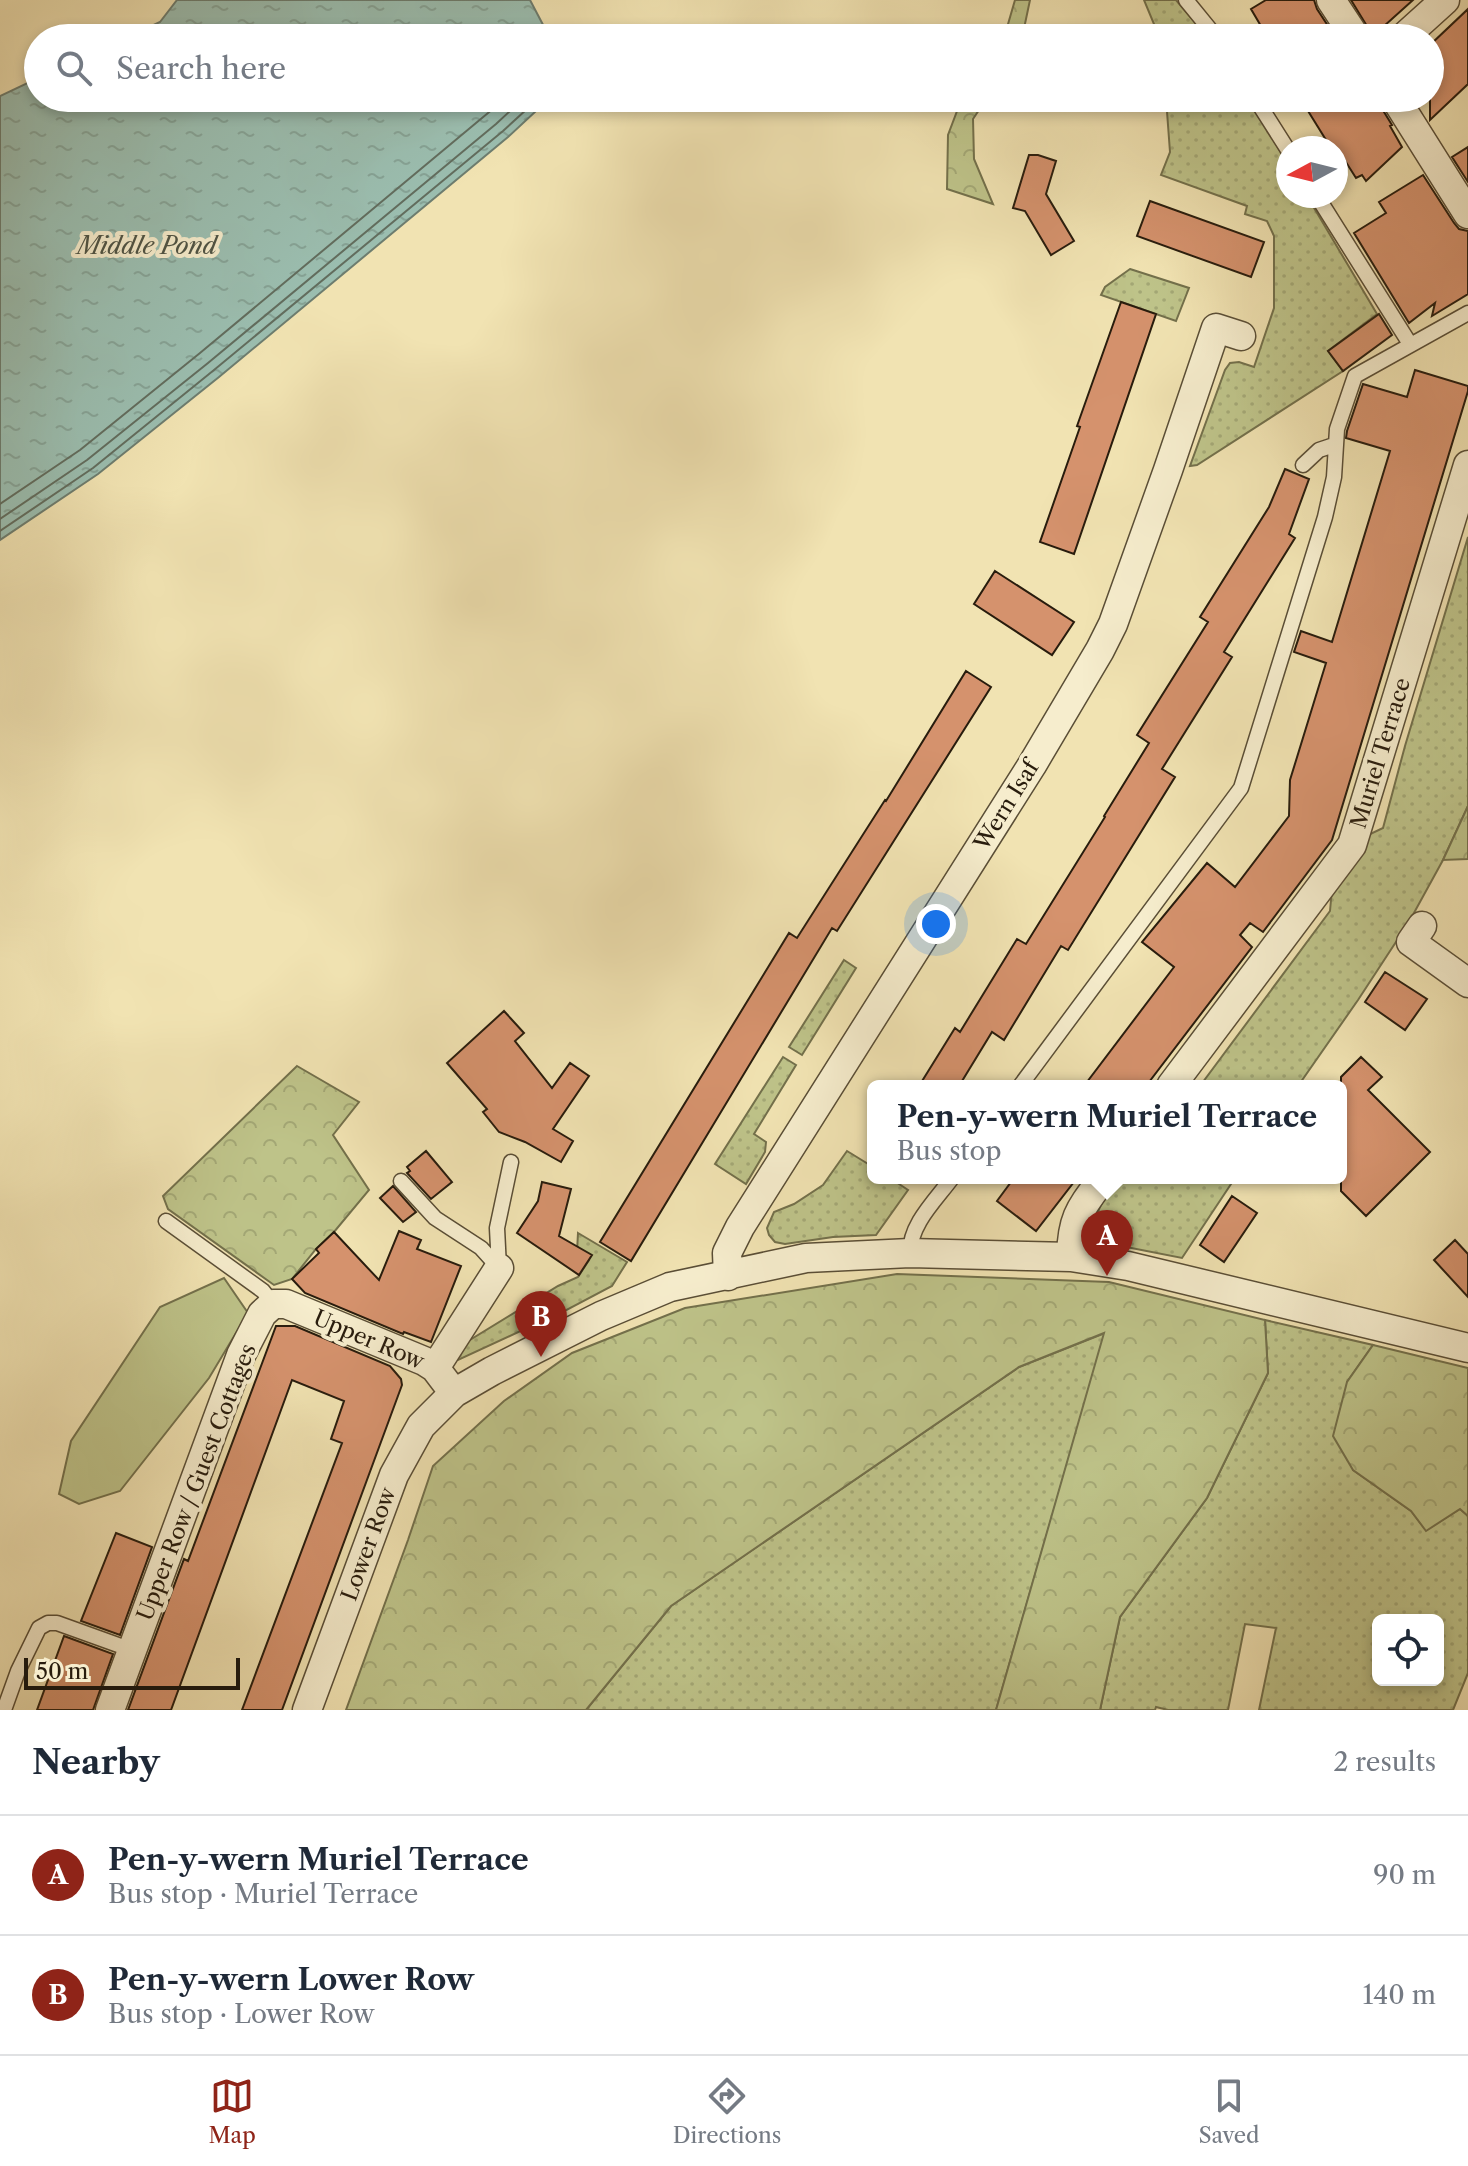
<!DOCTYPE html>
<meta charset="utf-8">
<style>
body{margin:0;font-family:"Libre Caslon Text",serif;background:#f2f2f3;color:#1f2937}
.controls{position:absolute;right:24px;bottom:24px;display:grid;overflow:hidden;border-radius:12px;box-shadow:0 4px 12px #0003}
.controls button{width:72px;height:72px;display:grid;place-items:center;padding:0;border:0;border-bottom:2px solid #e0e1e3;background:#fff;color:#1f2937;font:40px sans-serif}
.compass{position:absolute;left:1276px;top:136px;width:72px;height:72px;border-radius:50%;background:#fff;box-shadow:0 4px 12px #0003;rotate:263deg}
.scale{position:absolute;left:24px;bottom:20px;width:216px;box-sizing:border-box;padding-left:8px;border:4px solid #281c0d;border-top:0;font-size:22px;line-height:28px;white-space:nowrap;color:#281c0d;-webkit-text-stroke:6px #f6edcd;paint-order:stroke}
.you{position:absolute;left:936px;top:924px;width:28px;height:28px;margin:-20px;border:6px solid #fff;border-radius:50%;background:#1a73e8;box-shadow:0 0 0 12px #1a73e833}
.badge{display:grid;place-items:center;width:52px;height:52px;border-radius:50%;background:#8f2418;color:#fff;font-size:26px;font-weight:700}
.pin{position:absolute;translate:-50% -66px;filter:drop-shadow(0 2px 4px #0008)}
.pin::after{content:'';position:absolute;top:42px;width:28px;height:24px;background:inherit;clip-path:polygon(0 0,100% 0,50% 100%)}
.popup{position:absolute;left:867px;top:1080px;width:480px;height:104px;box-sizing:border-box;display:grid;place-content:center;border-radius:12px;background:#fff;filter:drop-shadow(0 2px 6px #0005);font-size:26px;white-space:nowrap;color:#747a83}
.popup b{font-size:30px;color:#1f2937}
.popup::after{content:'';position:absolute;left:50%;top:100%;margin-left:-16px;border:16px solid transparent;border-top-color:#fff}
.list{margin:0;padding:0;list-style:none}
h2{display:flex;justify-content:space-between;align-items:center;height:104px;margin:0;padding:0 32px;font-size:34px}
h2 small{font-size:26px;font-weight:400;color:#747a83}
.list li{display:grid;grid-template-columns:52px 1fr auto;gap:24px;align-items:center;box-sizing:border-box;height:120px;padding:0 32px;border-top:2px solid #e0e1e3}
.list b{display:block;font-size:30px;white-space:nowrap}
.list p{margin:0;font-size:26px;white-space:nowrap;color:#747a83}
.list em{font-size:26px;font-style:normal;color:#747a83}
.icon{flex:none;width:44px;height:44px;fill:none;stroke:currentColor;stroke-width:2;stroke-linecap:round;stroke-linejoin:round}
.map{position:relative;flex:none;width:1468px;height:1710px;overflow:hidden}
.search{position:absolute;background:#fff;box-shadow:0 4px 12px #0003;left:24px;right:24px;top:24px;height:88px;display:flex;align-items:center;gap:20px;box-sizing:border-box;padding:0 28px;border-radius:44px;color:#747a83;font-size:30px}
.sheet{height:344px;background:#fff}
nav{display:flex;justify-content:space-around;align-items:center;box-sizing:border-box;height:112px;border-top:2px solid #e0e1e3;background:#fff;font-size:22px;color:#747a83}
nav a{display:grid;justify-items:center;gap:4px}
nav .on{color:#8f2418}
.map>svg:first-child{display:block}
.grass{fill:url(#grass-dots);stroke:#73704b;stroke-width:2;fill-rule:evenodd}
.forest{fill:url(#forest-crowns);stroke:#73704b;stroke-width:2}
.green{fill:#bec389;stroke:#73704b;stroke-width:2}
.water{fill:url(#water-ripples);stroke:#6d7d6f;stroke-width:2}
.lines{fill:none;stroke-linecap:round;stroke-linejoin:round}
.shore{stroke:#626d5e;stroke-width:2}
.building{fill:#d5926d;stroke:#281c0d;stroke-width:2}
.lane-casing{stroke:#5a4e36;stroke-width:17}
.street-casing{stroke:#5a4e36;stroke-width:31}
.lane{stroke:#f6edcd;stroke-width:14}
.street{stroke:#f6edcd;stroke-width:28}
.labels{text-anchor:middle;stroke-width:8;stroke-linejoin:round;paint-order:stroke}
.street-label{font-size:22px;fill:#281c0d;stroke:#f6edcd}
.water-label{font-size:24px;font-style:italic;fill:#505546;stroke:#f6edcd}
</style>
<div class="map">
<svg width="1468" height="1710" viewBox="0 0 1468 1710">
<defs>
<pattern id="grass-dots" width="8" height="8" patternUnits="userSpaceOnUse" patternTransform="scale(2)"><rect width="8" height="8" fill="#bec389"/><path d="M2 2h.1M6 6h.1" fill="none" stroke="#a3a775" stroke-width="1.8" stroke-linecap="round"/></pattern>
<pattern id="forest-crowns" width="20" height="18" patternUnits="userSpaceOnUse" patternTransform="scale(2)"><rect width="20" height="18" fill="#bec389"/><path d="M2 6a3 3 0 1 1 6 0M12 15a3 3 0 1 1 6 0" fill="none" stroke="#a3a775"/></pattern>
<pattern id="water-ripples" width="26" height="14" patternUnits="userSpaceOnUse" patternTransform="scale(2)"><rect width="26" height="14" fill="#9bbeb0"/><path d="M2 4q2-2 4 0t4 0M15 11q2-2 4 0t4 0" fill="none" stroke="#86a396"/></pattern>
</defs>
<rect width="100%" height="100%" fill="#f1e3b2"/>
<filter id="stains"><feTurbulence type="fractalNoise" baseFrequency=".0025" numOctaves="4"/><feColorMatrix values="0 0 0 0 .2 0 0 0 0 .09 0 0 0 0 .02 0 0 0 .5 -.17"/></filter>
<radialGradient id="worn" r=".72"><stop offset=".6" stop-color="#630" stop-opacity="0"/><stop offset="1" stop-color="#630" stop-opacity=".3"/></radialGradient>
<path class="grass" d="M 1144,0 L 1176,0 L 1208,38 L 1157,38 L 1154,24 Z
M 1166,98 L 1248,98 L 1288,164 L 1288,196 L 1307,196 L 1377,314 L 1328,351 L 1343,371 L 1197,465 L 1190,466 L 1225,370 L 1230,363 L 1239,362 L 1254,367 L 1274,308 L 1274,236 L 1267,221 L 1245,214 L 1247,206 L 1161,175 L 1170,152 Z
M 1130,269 L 1189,288 L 1176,321 L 1101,295 L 1105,287 Z
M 1468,537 L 1468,806 L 1443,860 L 1409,922 L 1358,1000 L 1298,1086 L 1200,1086 L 1330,911 L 1332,889 L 1366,836 L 1383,828 L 1405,746 Z
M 844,960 L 856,968 L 802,1055 L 789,1047 Z
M 783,1057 L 796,1065 L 754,1134 L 766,1142 L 765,1152 L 746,1184 L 715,1164 Z
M 847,1151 L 873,1167 L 873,1178 L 890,1178 L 908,1190 L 876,1235 L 833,1237 L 785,1244 L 775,1242 L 769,1235 L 767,1228 L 774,1212 L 794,1204 L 823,1185 Z
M 1119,1178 L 1235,1178 L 1182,1258 L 1111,1244 L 1097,1238 C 1092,1211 1104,1199 1119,1178 Z
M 578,1233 L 627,1262 L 612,1286 L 542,1323 L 539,1317 L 525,1323 L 527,1328 L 458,1360 L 453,1358 L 452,1351 L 558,1286 L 578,1277 L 589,1260 L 577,1252 Z
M 1265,1320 L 1373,1345 L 1347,1382 L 1353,1470 L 1411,1511 L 1426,1530 L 1460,1509 L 1468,1516 L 1468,1673 L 1453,1710 L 1259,1710 L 1276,1628 L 1245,1624 L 1228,1710 L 1168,1710 L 1156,1707 L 1155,1710 L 1100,1710 L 1120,1617 L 1207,1498 L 1268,1373 ZM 1378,1620 L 1438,1620 L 1438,1680 L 1378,1680 Z
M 1105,1333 L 996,1710 L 586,1710 L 671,1606 L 1019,1367 Z"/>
<path class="forest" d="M 1015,0 L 1030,0 L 1022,38 L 1004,38 Z
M 962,98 L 987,98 L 973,119 L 974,159 L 993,204 L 947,189 L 948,135 Z
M 1468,806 L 1468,859 L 1443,860 Z
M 297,1066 L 359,1102 L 333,1135 L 369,1190 L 334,1232 L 316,1249 L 292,1279 L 274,1285 L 168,1209 L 163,1196 Z
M 897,1274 L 1109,1282 L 1265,1320 L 1268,1373 L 1207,1498 L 1120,1617 L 1100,1710 L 996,1710 L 1104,1333 L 1019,1367 L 671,1606 L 586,1710 L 346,1710 L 408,1540 L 433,1466 L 504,1401 L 572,1353 L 685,1308 Z
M 1373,1345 L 1468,1368 L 1468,1516 L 1460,1509 L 1426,1531 L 1411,1511 L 1353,1470 L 1333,1436 L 1347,1382 Z"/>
<path class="green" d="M 224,1278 L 248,1313 L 209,1378 L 120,1491 L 79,1504 L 59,1494 L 71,1441 L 160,1307 Z"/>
<path class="water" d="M 177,0 L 530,0 L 550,38 L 126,38 L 160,22 Z
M 38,78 L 38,98 L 550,98 L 508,137 L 219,377 L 98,474 L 0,540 L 0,96 Z"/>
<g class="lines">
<path class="shore" d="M 0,504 L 80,450 L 200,353 L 506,98
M 0,519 L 87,460 L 208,363 L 496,124 L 524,98
M 0,531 L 93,468 L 214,370 L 503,131 L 539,98"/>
</g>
<path class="building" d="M 1266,0 L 1314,0 L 1317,9 L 1336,38 L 1268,38 L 1251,9 Z
M 1351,0 L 1413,0 L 1373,36 Z
M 1468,9 L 1468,84 L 1430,120 L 1430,45 Z
M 1300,98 L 1378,98 L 1381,107 L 1392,125 L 1390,126 L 1402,147 L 1366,181 L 1362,175 L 1356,178 L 1344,159 L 1339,162 L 1336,157 L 1336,148 L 1331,148 Z
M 1468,147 L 1468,182 L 1452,157 Z
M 1029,155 L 1038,155 L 1056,161 L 1046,194 L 1074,241 L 1051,255 L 1025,211 L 1013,208 Z
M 1423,175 L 1454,223 L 1459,229 L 1468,231 L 1468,294 L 1432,316 L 1435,303 L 1409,323 L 1354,233 L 1386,213 L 1379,202 Z
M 1150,201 L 1264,242 L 1251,277 L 1137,236 Z
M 1121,302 L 1156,314 L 1074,554 L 1040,542 L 1080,427 L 1077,426 Z
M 1379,314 L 1392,335 L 1343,371 L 1328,351 Z
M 1415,370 L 1468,386 L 1468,391 L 1332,840 L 1263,932 L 1250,923 L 1240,935 L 1252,947 L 1146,1086 L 1084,1086 L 1174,967 L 1142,942 L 1207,863 L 1235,887 L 1289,816 L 1290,780 L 1326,663 L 1294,652 L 1301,631 L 1332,642 L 1390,451 L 1346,438 L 1347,431 L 1363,384 L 1407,397 Z
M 1285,469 L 1309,479 L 1289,534 L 1295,538 L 1224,652 L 1232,657 L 1162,769 L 1175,777 L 1068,950 L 1061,946 L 1004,1040 L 992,1032 L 959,1086 L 919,1086 L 955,1028 L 960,1032 L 1017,939 L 1026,944 L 1105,817 L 1104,816 L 1149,743 L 1137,735 L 1208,622 L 1200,617 L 1269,507 Z
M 995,571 L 1074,622 L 1052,655 L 974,604 Z
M 966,671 L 991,687 L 837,931 L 832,928 L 631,1261 L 600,1242 L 789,933 L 797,938 L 885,800 L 886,801 Z
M 1385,972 L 1427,999 L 1405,1030 L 1365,1002 Z
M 504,1011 L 524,1033 L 515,1041 L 552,1088 L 570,1063 L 589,1076 L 553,1129 L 573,1141 L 561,1162 L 525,1142 L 499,1132 L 483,1112 L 487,1109 L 447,1063 Z
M 1361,1057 L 1382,1077 L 1368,1090 L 1430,1152 L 1366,1216 L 1341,1191 L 1341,1077 Z
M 426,1151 L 452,1182 L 431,1199 L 407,1173 L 410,1171 L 407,1167 Z
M 1014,1178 L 1077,1178 L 1036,1231 L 997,1201 Z
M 542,1182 L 571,1189 L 559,1236 L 592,1255 L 579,1275 L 517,1233 L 538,1201 Z
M 393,1186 L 416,1212 L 403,1222 L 380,1198 Z
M 1232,1196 L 1257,1213 L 1224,1262 L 1200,1245 Z
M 399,1231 L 421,1240 L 417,1249 L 461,1266 L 431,1342 L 404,1332 L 403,1334 L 305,1293 L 292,1279 L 319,1253 L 316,1249 L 334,1232 L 379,1280 Z
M 1455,1240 L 1468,1254 L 1468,1297 L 1434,1260 Z
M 276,1326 L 295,1326 L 390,1366 L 401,1379 L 402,1385 L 282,1710 L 242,1710 L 342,1443 L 331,1439 L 344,1401 L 292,1380 L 171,1710 L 128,1710 L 184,1559 L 188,1561 Z
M 116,1533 L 152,1547 L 120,1635 L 81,1621 Z
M 64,1636 L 113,1654 L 93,1710 L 37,1710 Z"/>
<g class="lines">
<g class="lane-casing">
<path id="lane" d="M 1186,0 L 1217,38
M 1255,98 L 1288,150
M 1317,196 L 1410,344
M 1303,465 L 1319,450 L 1334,445
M 1020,1086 L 1241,788 L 1325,517 L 1334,477 L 1337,429 L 1355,376 L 1468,313
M 401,1181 L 435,1218 L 481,1248 L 499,1268
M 166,1221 L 263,1291 L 273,1304
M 910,1253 C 910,1224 935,1201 952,1178
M 499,1268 L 497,1228 L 511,1162
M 4,1710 L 18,1671 L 39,1628 L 48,1623 L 57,1623 L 132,1650"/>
</g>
<g class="street-casing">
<path id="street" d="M 1331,0 L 1356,38
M 1403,38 L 1445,0
M 1395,98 L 1468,214
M 1422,926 L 1411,942 L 1468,983
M 1171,1086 L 1352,845 L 1468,465
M 1071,1257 C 1072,1217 1080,1209 1103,1178
M 728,1276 L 727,1253 L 740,1227 L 1032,765 L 1100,650 L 1113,624 L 1168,470 L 1216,328 L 1241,336
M 435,1368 L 499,1268
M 110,1710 L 241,1355 L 262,1314 L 273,1304 L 286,1304 L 424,1361 L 435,1368 L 454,1393
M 307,1710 L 394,1475 L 421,1426 L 454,1393 L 492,1371 L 601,1316 L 670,1287 L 806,1258 L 910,1253 L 1071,1257 L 1128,1266 L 1468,1348"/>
</g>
<use href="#lane" class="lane"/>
<use href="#street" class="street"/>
</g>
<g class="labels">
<g class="street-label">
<text transform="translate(1380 753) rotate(-73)" y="8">Muriel Terrace</text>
<text transform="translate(1006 805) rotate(-58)" y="8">Wern Isaf</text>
<text transform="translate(369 1339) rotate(23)" y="8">Upper Row</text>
<text transform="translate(196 1482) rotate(-69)" y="8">Upper Row / Guest Cottages</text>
<text transform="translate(368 1544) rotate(-70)" y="8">Lower Row</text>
</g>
<g class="water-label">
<text x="147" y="254">Middle Pond</text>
</g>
</g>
<rect width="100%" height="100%" filter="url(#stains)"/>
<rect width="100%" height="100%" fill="url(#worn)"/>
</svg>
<div class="controls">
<button><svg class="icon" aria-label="locate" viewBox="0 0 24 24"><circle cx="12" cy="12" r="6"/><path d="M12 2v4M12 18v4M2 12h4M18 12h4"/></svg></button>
</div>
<svg class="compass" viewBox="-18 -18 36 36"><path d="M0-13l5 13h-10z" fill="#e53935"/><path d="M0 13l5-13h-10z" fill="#747a83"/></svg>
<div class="scale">50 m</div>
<div class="you"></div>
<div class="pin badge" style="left:1107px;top:1276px">A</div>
<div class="popup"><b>Pen-y-wern Muriel Terrace</b>Bus stop</div>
<div class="pin badge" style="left:541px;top:1357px">B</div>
<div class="search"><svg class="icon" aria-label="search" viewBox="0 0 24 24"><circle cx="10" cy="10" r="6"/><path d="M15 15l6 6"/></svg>Search here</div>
</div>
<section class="sheet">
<h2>Nearby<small>2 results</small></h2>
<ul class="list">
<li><span class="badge">A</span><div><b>Pen-y-wern Muriel Terrace</b><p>Bus stop · Muriel Terrace</p></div><em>90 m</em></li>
<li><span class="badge">B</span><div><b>Pen-y-wern Lower Row</b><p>Bus stop · Lower Row</p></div><em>140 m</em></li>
</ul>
</section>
<nav>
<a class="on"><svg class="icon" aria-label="map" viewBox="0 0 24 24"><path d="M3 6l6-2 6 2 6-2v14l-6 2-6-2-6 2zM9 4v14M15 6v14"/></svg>Map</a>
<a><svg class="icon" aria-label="directions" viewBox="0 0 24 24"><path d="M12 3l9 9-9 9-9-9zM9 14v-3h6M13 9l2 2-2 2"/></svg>Directions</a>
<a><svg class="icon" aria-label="saved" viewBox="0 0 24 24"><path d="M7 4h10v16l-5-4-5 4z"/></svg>Saved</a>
</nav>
